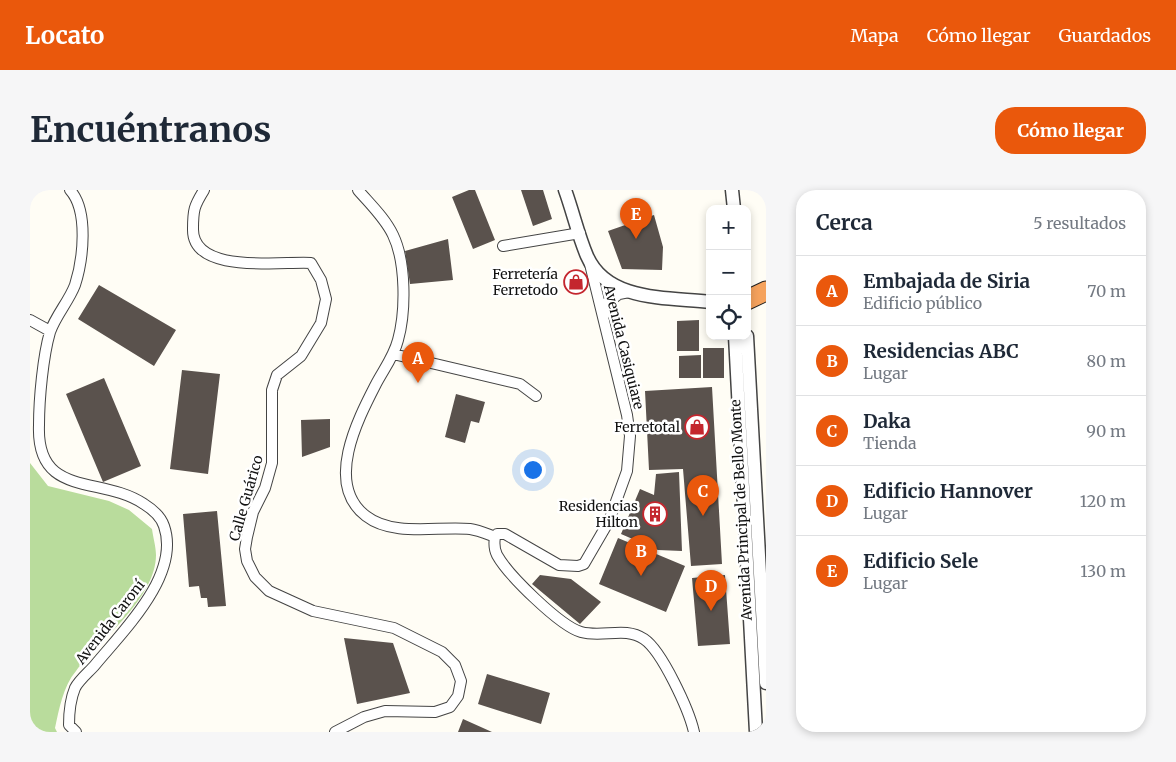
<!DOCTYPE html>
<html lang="es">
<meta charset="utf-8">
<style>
body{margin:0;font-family:Merriweather,serif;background:#f6f6f7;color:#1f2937}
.controls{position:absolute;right:15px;top:15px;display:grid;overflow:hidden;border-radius:10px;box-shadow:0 2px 8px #0003}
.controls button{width:45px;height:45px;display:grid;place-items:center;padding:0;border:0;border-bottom:1px solid #e0e1e3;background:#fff;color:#1f2937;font:25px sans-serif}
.you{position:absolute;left:502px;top:279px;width:18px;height:18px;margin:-12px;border:4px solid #fff;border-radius:50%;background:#1a73e8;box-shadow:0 0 0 8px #1a73e833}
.badge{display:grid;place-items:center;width:32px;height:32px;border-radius:50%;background:#ea580c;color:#fff;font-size:16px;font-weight:700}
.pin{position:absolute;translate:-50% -41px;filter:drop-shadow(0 1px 2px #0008)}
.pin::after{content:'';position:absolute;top:26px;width:18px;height:15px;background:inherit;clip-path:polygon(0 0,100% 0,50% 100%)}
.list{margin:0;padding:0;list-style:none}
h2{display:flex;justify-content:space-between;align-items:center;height:65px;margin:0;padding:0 20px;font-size:21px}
h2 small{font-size:16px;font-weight:400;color:#747a83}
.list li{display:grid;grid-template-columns:32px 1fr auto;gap:15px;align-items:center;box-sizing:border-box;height:70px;padding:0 20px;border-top:1px solid #e0e1e3}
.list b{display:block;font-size:19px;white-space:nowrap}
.list p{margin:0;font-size:16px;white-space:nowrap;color:#747a83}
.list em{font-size:16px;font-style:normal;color:#747a83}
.icon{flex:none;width:28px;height:28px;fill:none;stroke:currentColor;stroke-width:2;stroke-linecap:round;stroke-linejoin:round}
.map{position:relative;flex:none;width:736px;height:542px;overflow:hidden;border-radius:20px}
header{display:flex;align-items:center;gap:30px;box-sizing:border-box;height:70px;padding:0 25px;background:#ea580c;color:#fff}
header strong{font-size:24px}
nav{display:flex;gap:28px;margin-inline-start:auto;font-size:18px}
.intro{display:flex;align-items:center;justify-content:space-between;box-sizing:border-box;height:120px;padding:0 30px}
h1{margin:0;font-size:35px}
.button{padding:12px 22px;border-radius:20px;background:#ea580c;color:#fff;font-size:18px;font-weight:700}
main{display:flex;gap:30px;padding:0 30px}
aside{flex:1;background:#fff;border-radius:20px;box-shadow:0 2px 8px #0003}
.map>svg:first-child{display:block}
.forest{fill:#b9dc9c}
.building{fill:#5a524d}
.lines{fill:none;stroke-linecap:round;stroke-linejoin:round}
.minor-casing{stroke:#444;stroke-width:12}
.tertiary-casing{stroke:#444;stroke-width:15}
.motorway-casing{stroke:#222;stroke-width:21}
.minor{stroke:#fff;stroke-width:10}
.tertiary{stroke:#fff;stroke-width:12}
.motorway{stroke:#f5a25d;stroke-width:19}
.labels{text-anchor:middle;stroke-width:5;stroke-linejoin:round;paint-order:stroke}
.poi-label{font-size:14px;fill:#111;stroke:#fff;text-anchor:end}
.street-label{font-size:14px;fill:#111;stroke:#fff}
</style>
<header>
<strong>Locato</strong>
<nav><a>Mapa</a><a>Cómo llegar</a><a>Guardados</a></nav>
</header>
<div class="intro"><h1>Encuéntranos</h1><a class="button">Cómo llegar</a></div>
<main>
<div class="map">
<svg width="736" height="542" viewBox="0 0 736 542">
<rect width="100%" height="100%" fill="#fffdf5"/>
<path class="forest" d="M 0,273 L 18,296 L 79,311 L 99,320 L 122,339 C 123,347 126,357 126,365 C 126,408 70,450 46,481 C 33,496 29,520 25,538 L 27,542 L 0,542 Z"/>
<path class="building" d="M 439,0 L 445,0 L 465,50 L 443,59 L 422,7 Z
M 491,0 L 513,0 L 522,29 L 503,36 Z
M 624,25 L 633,57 L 632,80 L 592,79 L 578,41 Z
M 418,49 L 423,90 L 380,94 L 375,61 Z
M 69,95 L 146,140 L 124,176 L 48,129 Z
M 669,130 L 669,161 L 647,161 L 647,131 Z
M 673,158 L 694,158 L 694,188 L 673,188 Z
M 671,165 L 671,188 L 649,188 L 649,166 Z
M 152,180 L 190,184 L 178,284 L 140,279 Z
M 74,188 L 111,276 L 73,292 L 36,204 Z
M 682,197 L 692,374 L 661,376 L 653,279 L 619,280 L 615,201 Z
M 426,204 L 455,212 L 449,233 L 441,231 L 435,253 L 415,247 Z
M 300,229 L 300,257 L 272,267 L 271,230 Z
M 649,282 L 652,361 L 628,360 L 591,344 L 610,299 L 624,305 L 626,284 Z
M 187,321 L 196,416 L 178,417 L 177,408 L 171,408 L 169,396 L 159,397 L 153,324 Z
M 588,348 L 655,376 L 636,422 L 569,394 Z
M 510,385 L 541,389 L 571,412 L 550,434 L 502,394 Z
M 695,385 L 700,454 L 668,456 L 662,388 Z
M 314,448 L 363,453 L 380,503 L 327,514 Z
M 457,484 L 520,503 L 511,534 L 448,514 Z
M 433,529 L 462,542 L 428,542 Z"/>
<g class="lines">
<g class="minor-casing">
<path id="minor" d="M 40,0 C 59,21 53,70 45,95 C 39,111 26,125 20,142 C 13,166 9,209 9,235 C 6,309 71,285 114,314 C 122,319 131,327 134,336 C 151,385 93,441 65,475 C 59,482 49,490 45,498 C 40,510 39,522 39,535 L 46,542
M 174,0 C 164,16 163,20 163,39 C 162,85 252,71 281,73 L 291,90 L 296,109 L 291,133 L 271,166 L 247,185 L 242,200 L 242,273 L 235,298 L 223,322 L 217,347 L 215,359 L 217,371 L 225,387 L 239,401 L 283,421 L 364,438 L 412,462 L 425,475 L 431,491 L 428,506 L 420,517 L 405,522 L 355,521 L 334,527 L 305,542
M 328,0 C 340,14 355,28 363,45 C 376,72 376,121 368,150 C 364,166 354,179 346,194 C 328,229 294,294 336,326 C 363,347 407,336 440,339 C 448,340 457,344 465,347 L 467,344 L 475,344 L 529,375 L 548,376 L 554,374 L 579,331 L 597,281 L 600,246 L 597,225 L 560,74
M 473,56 L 550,43
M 574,126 L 577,113 L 589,104 L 599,102
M 0,130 L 20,141
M 363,164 L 490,194 L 506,206
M 465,347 C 464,353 464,359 467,365 C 478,385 530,436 551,442 C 573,448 595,436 614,449 C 632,461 659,520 664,542"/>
</g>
<g class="tertiary-casing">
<path id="tertiary" d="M 535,0 C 543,22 548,45 557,66 C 577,112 638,107 680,112
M 702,0 L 704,19
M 705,146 L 726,542
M 717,146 L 736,493"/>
</g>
<g class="motorway-casing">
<path id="motorway" d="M 717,110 L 736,101"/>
</g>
<use href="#minor" class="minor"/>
<use href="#tertiary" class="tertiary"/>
<use href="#motorway" class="motorway"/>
</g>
<defs>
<g id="shop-ring" transform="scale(1.25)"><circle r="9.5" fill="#fff" stroke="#c4262e" stroke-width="1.5"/><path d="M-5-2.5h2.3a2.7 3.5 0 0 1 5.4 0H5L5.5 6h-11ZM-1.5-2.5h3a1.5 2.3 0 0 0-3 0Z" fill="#c4262e"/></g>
<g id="building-ring" transform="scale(1.25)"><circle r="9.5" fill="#fff" stroke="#c4262e" stroke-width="1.5"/><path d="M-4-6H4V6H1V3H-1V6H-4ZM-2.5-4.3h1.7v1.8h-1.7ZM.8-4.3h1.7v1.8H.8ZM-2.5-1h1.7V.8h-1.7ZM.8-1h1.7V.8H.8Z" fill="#c4262e"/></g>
</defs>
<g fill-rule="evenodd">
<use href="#shop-ring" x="546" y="92"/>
<use href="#shop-ring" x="667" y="237"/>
<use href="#building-ring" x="625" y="324"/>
</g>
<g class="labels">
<g class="poi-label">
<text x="528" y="89">Ferretería<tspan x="528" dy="16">Ferretodo</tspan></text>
<text x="650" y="242">Ferretotal</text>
<text x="608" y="321">Residencias<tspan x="608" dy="16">Hilton</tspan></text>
</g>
<g class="street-label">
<text transform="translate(594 157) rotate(76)" y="5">Avenida Casiquiare</text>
<text transform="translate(216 308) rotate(-74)" y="5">Calle Guárico</text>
<text transform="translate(711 320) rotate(-93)" y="5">Avenida Principal de Bello Monte</text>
<text transform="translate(80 432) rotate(-52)" y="5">Avenida Caroní</text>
</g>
</g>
</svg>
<div class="controls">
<button>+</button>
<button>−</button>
<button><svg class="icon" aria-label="locate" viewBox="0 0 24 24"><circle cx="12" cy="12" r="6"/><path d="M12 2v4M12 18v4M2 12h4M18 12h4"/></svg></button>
</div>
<div class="you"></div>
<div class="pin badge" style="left:388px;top:193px">A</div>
<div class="pin badge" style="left:611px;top:386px">B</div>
<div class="pin badge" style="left:673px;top:326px">C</div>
<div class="pin badge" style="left:681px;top:421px">D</div>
<div class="pin badge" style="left:606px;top:49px">E</div>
</div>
<aside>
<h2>Cerca<small>5 resultados</small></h2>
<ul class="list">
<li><span class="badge">A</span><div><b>Embajada de Siria</b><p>Edificio público</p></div><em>70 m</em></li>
<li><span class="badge">B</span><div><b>Residencias ABC</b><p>Lugar</p></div><em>80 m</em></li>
<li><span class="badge">C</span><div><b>Daka</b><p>Tienda</p></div><em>90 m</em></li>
<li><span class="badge">D</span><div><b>Edificio Hannover</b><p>Lugar</p></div><em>120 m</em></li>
<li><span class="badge">E</span><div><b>Edificio Sele</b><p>Lugar</p></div><em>130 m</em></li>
</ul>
</aside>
</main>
